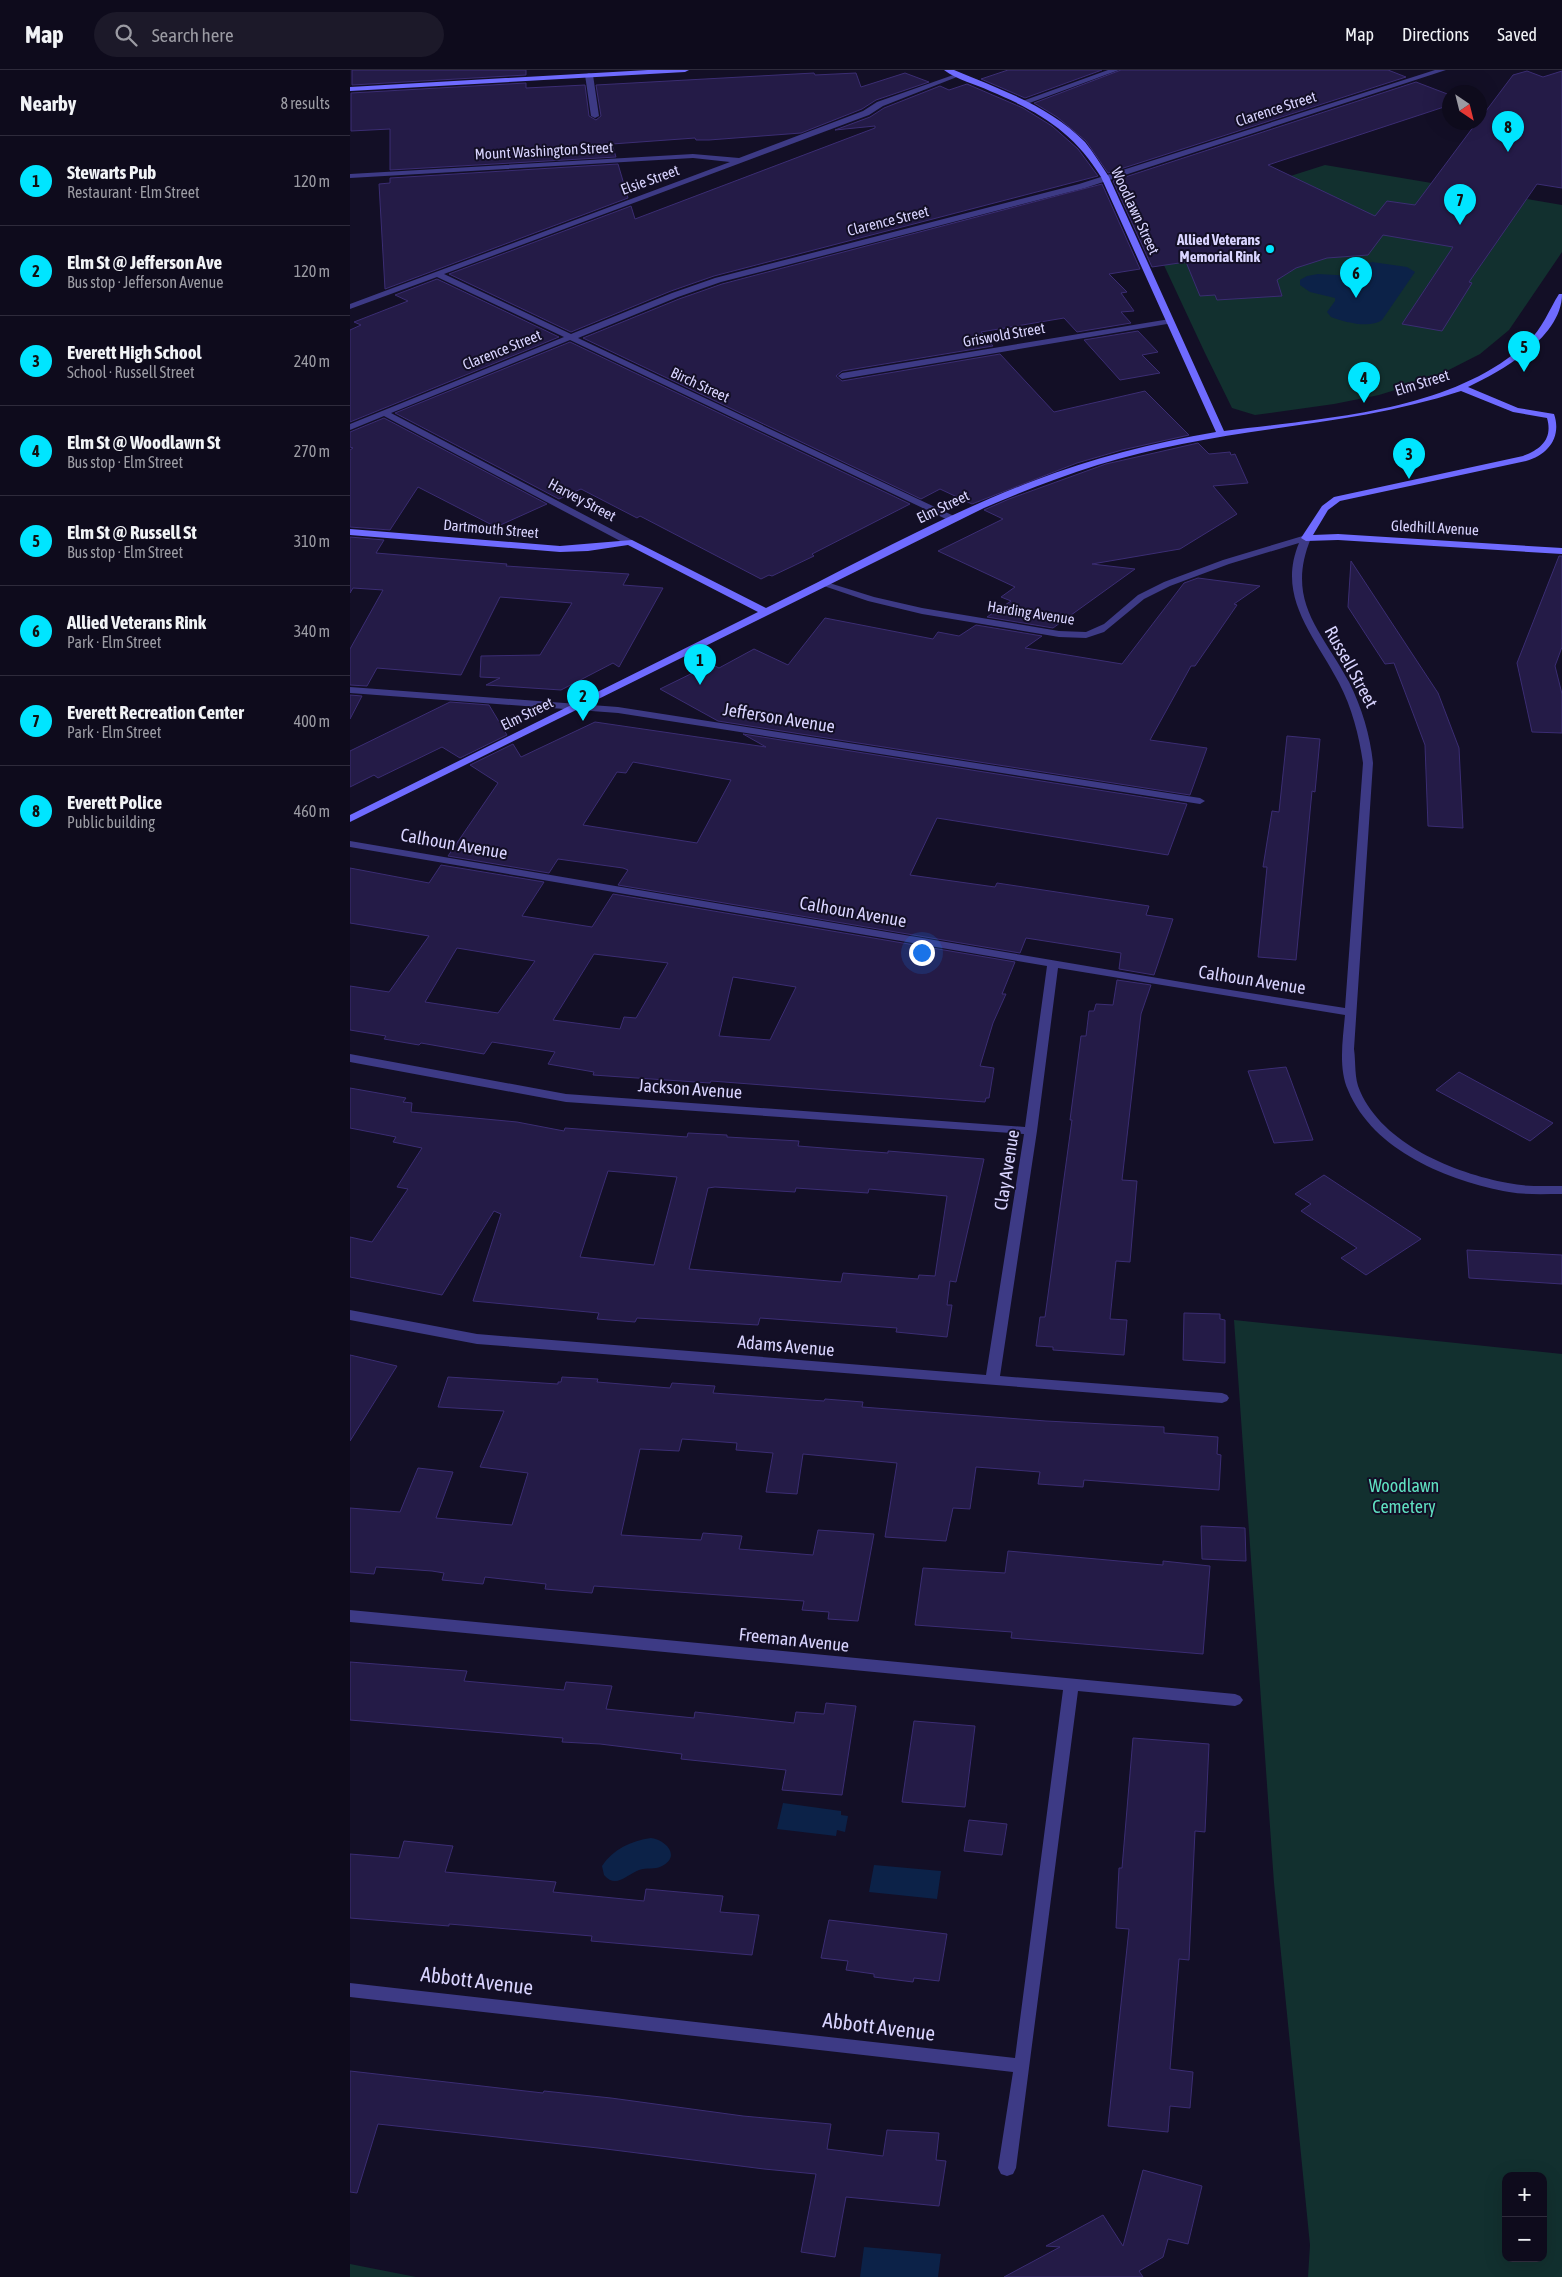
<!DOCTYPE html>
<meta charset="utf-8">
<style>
body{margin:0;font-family:"Asap Condensed",sans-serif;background:#1c1929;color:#f1f3f6}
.controls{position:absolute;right:15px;bottom:15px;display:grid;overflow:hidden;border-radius:10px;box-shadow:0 5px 20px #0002}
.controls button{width:45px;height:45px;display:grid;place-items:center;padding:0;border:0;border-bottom:1px solid #2e2b3b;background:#0e0b1c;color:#f1f3f6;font:25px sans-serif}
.compass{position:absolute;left:1092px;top:15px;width:45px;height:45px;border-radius:50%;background:#0e0b1c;box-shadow:0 5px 20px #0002;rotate:145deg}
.you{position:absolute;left:571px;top:882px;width:18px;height:18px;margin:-12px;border:4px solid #fff;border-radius:50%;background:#1a73e8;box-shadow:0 0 0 8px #1a73e833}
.badge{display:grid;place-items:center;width:32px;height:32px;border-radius:50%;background:#00e5ff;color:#111;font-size:16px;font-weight:700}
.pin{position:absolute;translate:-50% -41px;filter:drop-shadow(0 1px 2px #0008)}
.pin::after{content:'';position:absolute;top:26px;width:18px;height:15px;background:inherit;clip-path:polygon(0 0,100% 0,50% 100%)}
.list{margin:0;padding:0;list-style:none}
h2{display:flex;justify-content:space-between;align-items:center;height:65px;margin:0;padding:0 20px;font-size:21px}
h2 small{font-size:16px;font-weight:400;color:#9b9ba3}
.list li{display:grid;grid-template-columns:32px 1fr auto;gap:15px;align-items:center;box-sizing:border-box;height:90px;padding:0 20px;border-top:1px solid #2e2b3b}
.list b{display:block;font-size:19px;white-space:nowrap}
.list p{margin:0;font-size:16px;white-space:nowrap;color:#9b9ba3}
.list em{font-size:16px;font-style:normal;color:#9b9ba3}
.icon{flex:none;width:28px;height:28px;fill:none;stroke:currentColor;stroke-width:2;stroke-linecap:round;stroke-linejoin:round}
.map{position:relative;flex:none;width:1212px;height:2207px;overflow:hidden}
header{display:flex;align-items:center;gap:30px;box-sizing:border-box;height:70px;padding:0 25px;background:#0e0b1c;border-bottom:1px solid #2e2b3b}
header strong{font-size:24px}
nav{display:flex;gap:28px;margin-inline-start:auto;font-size:18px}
.search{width:350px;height:45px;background:#1c1929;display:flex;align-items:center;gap:12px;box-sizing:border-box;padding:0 18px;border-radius:28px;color:#9b9ba3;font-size:19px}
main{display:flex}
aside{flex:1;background:#0e0b1c}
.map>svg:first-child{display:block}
.green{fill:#12302f;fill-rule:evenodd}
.water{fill:#0c2248}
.building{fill:#241b47;stroke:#3b2d73;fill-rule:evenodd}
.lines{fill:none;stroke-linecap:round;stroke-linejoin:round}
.street{fill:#3d3a85;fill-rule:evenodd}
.secondary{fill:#6f6bff;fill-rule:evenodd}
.poi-dot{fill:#00e5ff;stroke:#130f26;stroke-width:2}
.labels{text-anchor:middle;stroke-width:4;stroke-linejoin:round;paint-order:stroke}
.far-street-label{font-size:15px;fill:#d9d4ff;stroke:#130f26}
.far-poi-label{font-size:15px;font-weight:bold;fill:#d9d4ff;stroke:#130f26;text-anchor:end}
.street-label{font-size:18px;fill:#d9d4ff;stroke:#130f26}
.park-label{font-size:18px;fill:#5fe0c0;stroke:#130f26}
.near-street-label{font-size:21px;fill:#d9d4ff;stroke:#130f26}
</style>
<header>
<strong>Map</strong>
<div class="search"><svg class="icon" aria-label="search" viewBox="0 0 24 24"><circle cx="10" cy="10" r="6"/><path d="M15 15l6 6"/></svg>Search here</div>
<nav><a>Map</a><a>Directions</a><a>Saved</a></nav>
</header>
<main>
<aside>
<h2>Nearby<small>8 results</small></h2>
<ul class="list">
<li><span class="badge">1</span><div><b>Stewarts Pub</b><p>Restaurant · Elm Street</p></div><em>120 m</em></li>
<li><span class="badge">2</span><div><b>Elm St @ Jefferson Ave</b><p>Bus stop · Jefferson Avenue</p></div><em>120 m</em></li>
<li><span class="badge">3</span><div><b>Everett High School</b><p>School · Russell Street</p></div><em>240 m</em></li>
<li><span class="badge">4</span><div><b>Elm St @ Woodlawn St</b><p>Bus stop · Elm Street</p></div><em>270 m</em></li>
<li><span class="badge">5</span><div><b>Elm St @ Russell St</b><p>Bus stop · Elm Street</p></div><em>310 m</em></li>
<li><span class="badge">6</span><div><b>Allied Veterans Rink</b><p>Park · Elm Street</p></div><em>340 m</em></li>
<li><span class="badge">7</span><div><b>Everett Recreation Center</b><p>Park · Elm Street</p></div><em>400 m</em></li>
<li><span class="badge">8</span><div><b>Everett Police</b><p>Public building</p></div><em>460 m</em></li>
</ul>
</aside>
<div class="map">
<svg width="1212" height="2207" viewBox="0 0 1212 2207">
<rect width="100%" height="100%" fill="#130f26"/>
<path class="green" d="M 975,95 L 1212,135 L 1212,182 L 1159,260 L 1130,284 L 1081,309 L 1029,325 L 984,334 L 905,345 L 882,338 L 855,283 L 798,161 L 796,152 Z
M 884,1250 L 1212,1284 L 1212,2207 L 958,2207 L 960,2175 L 924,1813 ZM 1156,2106 L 1193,2106 L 1193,2188 L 1156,2188 Z
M 0,2194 L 66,2207 L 0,2207 Z"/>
<path class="water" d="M 1022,192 L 1057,197 L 1065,202 L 1032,250 C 1020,259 994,252 981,247 L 977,242 L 985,231 L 985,228 L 960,222 L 950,215 L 950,210 L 957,206 L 968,204 L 1003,206 L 1013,195 Z
M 433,1733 L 491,1741 L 491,1745 L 498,1746 L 495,1762 L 487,1760 L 486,1766 L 427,1759 Z
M 301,1768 C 316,1770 331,1786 312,1796 C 305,1800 296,1797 289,1800 C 276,1805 266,1819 254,1805 L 252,1796 C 263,1779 281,1771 301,1768 Z
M 524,1795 L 591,1801 L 587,1829 L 519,1822 Z
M 514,2177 L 591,2184 L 588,2207 L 510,2207 Z"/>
<path class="building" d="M 2,0 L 176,0 L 176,5 L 2,15 Z
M 658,0 L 752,0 L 675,28 L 631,9 Z
M 771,0 L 1038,0 L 1056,7 L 758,103 L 736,71 L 707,47 L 684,33 Z
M 1177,1 L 1193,7 L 1212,1 L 1212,118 L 1187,114 L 1119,212 L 1122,213 L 1092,261 L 1052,254 L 1103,177 L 1033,165 L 1018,185 L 977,188 L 946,198 L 927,210 L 932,226 L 867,230 L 865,225 L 850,226 L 836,192 L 802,197 L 763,111 L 1066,12 L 1100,25 L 1100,35 L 918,95 L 1025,146 L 1037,131 L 1065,135 L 1127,52 L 1130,52 L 1130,49 L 1163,5 Z
M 464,3 L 465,5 L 506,3 L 511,17 L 555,3 L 579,12 L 526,30 L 512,39 L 451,63 L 359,70 L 346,70 L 345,68 L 262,74 L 266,87 L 40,100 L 40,59 L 1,61 L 1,23 L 176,13 L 176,18 L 235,15 L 239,46 L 246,50 L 251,46 L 246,15 Z
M 617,14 L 673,38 L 702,56 L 728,79 L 748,106 L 364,206 L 321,221 L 221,262 L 99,204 L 281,136 L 285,149 L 525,58 L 525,56 L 485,60 L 520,47 L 534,38 L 590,16 L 599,20 Z
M 268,94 L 278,128 L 35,219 L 29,114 L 40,113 L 40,108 Z
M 752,114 L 790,199 L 759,204 L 777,222 L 771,223 L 784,241 L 771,242 L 781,253 L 727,262 L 714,248 L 631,262 L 643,276 L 492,301 L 486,306 L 492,311 L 650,284 L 704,342 L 795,321 L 839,365 L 772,380 L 727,393 L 622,434 L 590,419 L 571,429 L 233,268 L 329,229 L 372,214 Z
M 87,209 L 209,267 L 0,352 L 0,260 L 11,255 L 4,252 L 58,231 L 45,225 Z
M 788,261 L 808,282 L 792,285 L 810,303 L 770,310 L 734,270 Z
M 220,272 L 560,434 L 462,484 L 464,486 L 422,506 L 419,505 L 411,509 L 290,446 L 287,448 L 231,419 L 209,429 L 45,343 Z
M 34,348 L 197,434 L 146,457 L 68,417 L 40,460 L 0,457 L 0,380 L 3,378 L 0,377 L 0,362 Z
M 848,373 L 859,384 L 880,382 L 881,385 L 885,384 L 898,413 L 863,416 L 887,444 L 830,479 L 742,494 L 785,499 L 703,558 L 637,547 L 661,531 L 651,527 L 665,517 L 588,481 L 653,449 L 634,440 L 659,429 L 756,394 Z
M 0,467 L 34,470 L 26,483 L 157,494 L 156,496 L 279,504 L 273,515 L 313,518 L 269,597 L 263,593 L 211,620 L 136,615 L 150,608 L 130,607 L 131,586 L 190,585 L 222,533 L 150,527 L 111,605 L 27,598 L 17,616 L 0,615 L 0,579 L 33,520 L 3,518 L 0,523 Z
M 1209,486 L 1212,486 L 1212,577 L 1205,596 L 1212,624 L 1212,663 L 1182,662 L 1167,593 Z
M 1001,491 L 1088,623 L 1109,678 L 1113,758 L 1078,756 L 1075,675 L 1044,593 L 1035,594 L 998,537 Z
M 848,508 L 910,516 L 884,534 L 887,535 L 845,596 L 841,596 L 800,670 L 857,678 L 840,725 L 368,651 L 310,619 L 361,594 L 369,598 L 404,579 L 438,595 L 475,548 L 583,569 L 588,562 L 609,566 L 626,555 L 692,566 L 675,578 L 772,594 L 834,513 Z
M 0,625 L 12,626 L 0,649 Z
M 100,632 L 139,635 L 157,665 L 110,688 L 92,677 L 28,708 L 24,705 L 0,717 L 0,681 Z
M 245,652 L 416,677 L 393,664 L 837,734 L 818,785 L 587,748 L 560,805 L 645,817 L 647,813 L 799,836 L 796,845 L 823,849 L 804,905 L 769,899 L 771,883 L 676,868 L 670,883 L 268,815 L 278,800 L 273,798 L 208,789 L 199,803 L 98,786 L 148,713 L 120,695 L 163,674 L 171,687 ZM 283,692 L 381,710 L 347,773 L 233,755 L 267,702 L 276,703 Z
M 937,666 L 970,669 L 965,722 L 962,721 L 946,890 L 908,887 L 917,797 L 913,797 L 922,741 L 929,742 Z
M 91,795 L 194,812 L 172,846 L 242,857 L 263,824 L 665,892 L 652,924 L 656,924 L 643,953 L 630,996 L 644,998 L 639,1028 L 636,1028 L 635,1032 L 361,1011 L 360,1013 L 243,1005 L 244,1002 L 198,994 L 205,982 L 142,972 L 134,984 L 71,973 L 69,975 L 34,969 L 36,966 L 0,960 L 0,916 L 39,922 L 79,866 L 0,853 L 0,798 L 79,813 ZM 107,878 L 185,891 L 148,943 L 75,932 ZM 244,884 L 318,893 L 286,948 L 274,947 L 270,959 L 203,950 ZM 383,907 L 446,917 L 420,970 L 369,966 Z
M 767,910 L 801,915 L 791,944 L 772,1110 L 787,1111 L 780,1192 L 766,1191 L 760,1249 L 777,1250 L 774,1285 L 703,1280 L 703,1277 L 686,1276 L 690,1247 L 695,1247 L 722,1050 L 720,1050 L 731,966 L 736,966 L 739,941 L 744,941 L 746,934 L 763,935 Z
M 936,997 L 963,1070 L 924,1073 L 898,1001 Z
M 1109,1002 L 1203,1053 L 1180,1071 L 1086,1020 Z
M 0,1018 L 56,1028 L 53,1032 L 62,1033 L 61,1042 L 167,1052 L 214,1061 L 215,1058 L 337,1067 L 338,1063 L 377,1065 L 377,1067 L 449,1071 L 448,1076 L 538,1083 L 538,1081 L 634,1089 L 606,1212 L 600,1211 L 597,1235 L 602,1235 L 597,1267 L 546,1262 L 547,1258 L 410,1248 L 408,1255 L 287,1248 L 285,1252 L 247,1249 L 249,1243 L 123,1231 L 151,1144 L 144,1141 L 92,1225 L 0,1207 L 0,1167 L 22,1172 L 58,1119 L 47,1117 L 72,1078 L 43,1072 L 46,1067 L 0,1058 ZM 258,1101 L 327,1107 L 304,1195 L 230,1187 ZM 365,1117 L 445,1122 L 446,1118 L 518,1123 L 519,1119 L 597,1126 L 585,1206 L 569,1205 L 568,1209 L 493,1203 L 491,1212 L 339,1199 L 358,1118 Z
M 974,1105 L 1015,1132 L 1071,1169 L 1016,1205 L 991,1188 L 1007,1178 L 951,1141 L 961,1134 L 945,1124 Z
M 1117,1180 L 1212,1185 L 1212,1214 L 1119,1208 Z
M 834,1243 L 870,1244 L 870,1249 L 875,1250 L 875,1293 L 833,1290 Z
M 0,1285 L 47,1296 L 0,1371 Z
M 98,1307 L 208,1314 L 208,1312 L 211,1312 L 212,1307 L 248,1309 L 247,1312 L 320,1318 L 322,1313 L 365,1316 L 363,1323 L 474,1331 L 475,1329 L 513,1332 L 512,1337 L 696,1351 L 814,1357 L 814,1363 L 868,1367 L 867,1384 L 871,1385 L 869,1420 L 734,1410 L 733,1417 L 688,1414 L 690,1402 L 626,1397 L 620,1439 L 603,1438 L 596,1471 L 535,1467 L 547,1393 L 453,1384 L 447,1424 L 416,1422 L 423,1383 L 386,1380 L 387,1373 L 332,1369 L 329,1381 L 290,1379 L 271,1465 L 351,1470 L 353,1463 L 392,1466 L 389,1479 L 463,1485 L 468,1460 L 524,1464 L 508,1551 L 478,1549 L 479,1542 L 452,1540 L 454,1531 L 244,1516 L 242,1523 L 195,1519 L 196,1514 L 135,1507 L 133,1514 L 92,1510 L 94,1503 L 82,1501 L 26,1497 L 24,1504 L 0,1502 L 0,1438 L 50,1442 L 68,1398 L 103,1402 L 86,1448 L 162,1455 L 178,1403 L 130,1397 L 154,1341 L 88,1337 Z
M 851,1456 L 895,1458 L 896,1491 L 852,1489 Z
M 658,1481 L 813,1495 L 813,1491 L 860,1496 L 853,1584 L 661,1568 L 662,1562 L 565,1555 L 573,1498 L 655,1503 Z
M 0,1592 L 117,1601 L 114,1611 L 214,1620 L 216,1612 L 262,1616 L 256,1639 L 344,1648 L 345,1642 L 444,1653 L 446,1642 L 474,1644 L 476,1633 L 506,1636 L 492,1725 L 432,1720 L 436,1700 L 331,1689 L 332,1684 L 250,1674 L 212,1672 L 213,1668 L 0,1650 Z
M 564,1651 L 625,1656 L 615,1737 L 552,1732 Z
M 783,1668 L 859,1674 L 855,1762 L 845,1761 L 839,1890 L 829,1889 L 820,1999 L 843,2002 L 840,2038 L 820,2036 L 818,2062 L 758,2056 L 779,1859 L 766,1858 L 769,1798 L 772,1798 Z
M 619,1750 L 657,1754 L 652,1785 L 614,1781 Z
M 54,1771 L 103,1776 L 95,1802 L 206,1812 L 203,1822 L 294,1831 L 296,1819 L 373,1826 L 370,1842 L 409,1845 L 402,1885 L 241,1871 L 242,1866 L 99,1854 L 99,1856 L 0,1848 L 0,1784 L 49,1788 Z
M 479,1850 L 597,1864 L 589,1911 L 564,1908 L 563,1912 L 524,1907 L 524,1904 L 496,1900 L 498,1891 L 471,1888 Z
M 0,2001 L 193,2023 L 194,2021 L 261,2028 L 393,2046 L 481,2054 L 477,2079 L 533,2086 L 537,2060 L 589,2063 L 586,2090 L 596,2091 L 589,2136 L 496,2127 L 485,2187 L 451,2182 L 466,2104 L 414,2099 L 248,2078 L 28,2054 L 7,2123 L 0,2122 Z
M 793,2100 L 852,2116 L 838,2174 L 818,2169 L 813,2187 L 789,2201 L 793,2207 L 654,2207 L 710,2177 L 696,2176 L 753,2145 L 773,2176 Z"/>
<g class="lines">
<path class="street" d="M 758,0 L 769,0 L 674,35 L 667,33 Z
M 1085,0 L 1096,0 L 735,118 L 371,212 L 328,227 L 228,268 L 606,447 L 606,451 L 600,451 L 220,270 L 41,343 L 282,470 L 282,474 L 276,474 L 34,346 L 0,360 L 0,354 L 214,267 L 87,207 L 0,239 L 0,234 L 380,92 L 343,88 L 0,108 L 0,104 L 343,84 L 389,88 L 513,41 L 527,32 L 606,4 L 612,5 L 533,36 L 519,45 L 94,204 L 221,264 L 322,223 L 365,208 L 729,114 Z
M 239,3 L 243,5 L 249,46 L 245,48 L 241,46 L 235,5 Z
M 820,249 L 823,249 L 823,253 L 492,309 L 488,306 L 492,303 Z
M 956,465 L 961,468 C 935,531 971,560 999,612 C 1012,638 1020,665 1023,693 L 1004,979 C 1006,993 1004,1008 1010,1021 C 1033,1074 1104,1103 1158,1113 C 1176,1117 1194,1116 1212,1116 L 1212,1124 C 1194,1124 1176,1125 1159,1122 C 1099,1111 1023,1081 998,1020 C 988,998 993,968 995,945 L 708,898 L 687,1061 L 650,1306 L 872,1323 L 877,1325 L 879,1328 L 877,1331 L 872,1333 L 127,1274 L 0,1250 L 0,1240 L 127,1264 L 636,1305 L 674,1064 L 216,1032 L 0,992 L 0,984 L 216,1024 L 675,1057 L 697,896 L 0,777 L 0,771 L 855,916 L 995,938 L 1013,693 C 1009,665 1002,638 989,613 C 965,566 926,528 949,473 L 879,494 L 820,516 L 794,529 L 754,562 L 736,568 L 709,567 L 572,544 L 518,531 L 468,514 L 473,511 L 524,527 L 572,538 L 709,561 L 736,562 L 754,554 L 788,525 L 814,512 L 873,490 Z
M 0,617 L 268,637 L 850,728 L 855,731 L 850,734 L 268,643 L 0,623 Z
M 0,1540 L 885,1624 L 890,1626 L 893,1630 L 890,1634 L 885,1636 L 728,1621 L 666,2098 L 663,2104 L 657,2106 L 651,2104 L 648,2098 L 663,2002 L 0,1927 L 0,1913 L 665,1988 L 713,1620 L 0,1552 Z"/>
<path class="secondary" d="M 298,0 L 339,0 L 335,2 L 0,21 L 0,17 Z
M 594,0 L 604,0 C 649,19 700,36 735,72 C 744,83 751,95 759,107 L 874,361 C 973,348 1102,343 1178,272 C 1192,259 1199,240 1209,224 L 1212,224 C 1212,267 1152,301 1118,317 L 1168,338 L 1204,344 C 1212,367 1198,385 1176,391 L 990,431 L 978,440 L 963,465 L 988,464 L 1212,478 L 1212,484 L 988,470 L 956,471 L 951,468 L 972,436 L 984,427 L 1173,386 C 1191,379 1203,369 1197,348 L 1163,342 L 1111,321 C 1020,351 926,355 832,374 C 763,387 698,410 634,438 L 0,752 L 0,745 L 408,542 L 278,475 L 238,481 L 210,482 L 0,465 L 0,459 L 210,476 L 282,470 L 416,538 C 504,495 591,446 683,411 C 742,388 803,373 866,362 L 751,107 C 724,62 688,41 640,21 C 626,14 607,10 594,0 Z"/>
</g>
<circle class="poi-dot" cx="920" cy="179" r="5"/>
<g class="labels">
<g class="far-street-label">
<text transform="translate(926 39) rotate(-18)" y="5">Clarence Street</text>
<text transform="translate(194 81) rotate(-3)" y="5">Mount Washington Street</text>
<text transform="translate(300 110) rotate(-20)" y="5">Elsie Street</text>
<text transform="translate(785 141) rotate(65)" y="5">Woodlawn Street</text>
<text transform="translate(538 151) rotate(-14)" y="5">Clarence Street</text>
<text transform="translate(654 265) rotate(-10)" y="5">Griswold Street</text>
<text transform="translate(152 280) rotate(-22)" y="5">Clarence Street</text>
<text transform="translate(1072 313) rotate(-17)" y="5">Elm Street</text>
<text transform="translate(350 315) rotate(25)" y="5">Birch Street</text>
<text transform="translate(232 430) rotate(28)" y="5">Harvey Street</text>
<text transform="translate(593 437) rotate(-26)" y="5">Elm Street</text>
<text transform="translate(1085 458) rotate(3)" y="5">Gledhill Avenue</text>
<text transform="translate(141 459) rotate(5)" y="5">Dartmouth Street</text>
<text transform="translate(681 543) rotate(9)" y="5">Harding Avenue</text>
<text transform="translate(177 644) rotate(-26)" y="5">Elm Street</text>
</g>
<g class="far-poi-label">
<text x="910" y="175">Allied Veterans<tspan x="910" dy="17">Memorial Rink</tspan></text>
</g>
<g class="street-label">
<text transform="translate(1001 597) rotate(61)" y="6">Russell Street</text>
<text transform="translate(429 648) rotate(9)" y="6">Jefferson Avenue</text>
<text transform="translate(104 774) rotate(10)" y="6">Calhoun Avenue</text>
<text transform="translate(503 842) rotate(10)" y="6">Calhoun Avenue</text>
<text transform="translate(902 910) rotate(9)" y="6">Calhoun Avenue</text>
<text transform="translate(340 1019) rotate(4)" y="6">Jackson Avenue</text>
<text transform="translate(657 1100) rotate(-81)" y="6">Clay Avenue</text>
<text transform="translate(436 1276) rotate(5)" y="6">Adams Avenue</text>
<text transform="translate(444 1570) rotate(6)" y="6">Freeman Avenue</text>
</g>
<g class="park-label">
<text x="1054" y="1422">Woodlawn<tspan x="1054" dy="21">Cemetery</tspan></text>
</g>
<g class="near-street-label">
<text transform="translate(127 1911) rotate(7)" y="7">Abbott Avenue</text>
<text transform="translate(529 1957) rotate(7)" y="7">Abbott Avenue</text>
</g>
</g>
</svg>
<div class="controls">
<button>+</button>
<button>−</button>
</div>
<svg class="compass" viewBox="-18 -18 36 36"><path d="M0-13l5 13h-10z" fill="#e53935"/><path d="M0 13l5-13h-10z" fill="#9b9ba3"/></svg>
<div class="you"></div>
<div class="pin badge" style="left:350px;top:615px">1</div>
<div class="pin badge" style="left:233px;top:651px">2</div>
<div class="pin badge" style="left:1059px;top:409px">3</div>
<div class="pin badge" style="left:1014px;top:333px">4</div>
<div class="pin badge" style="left:1174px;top:302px">5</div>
<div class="pin badge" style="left:1006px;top:228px">6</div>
<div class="pin badge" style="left:1110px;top:155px">7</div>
<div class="pin badge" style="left:1158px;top:82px">8</div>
</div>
</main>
